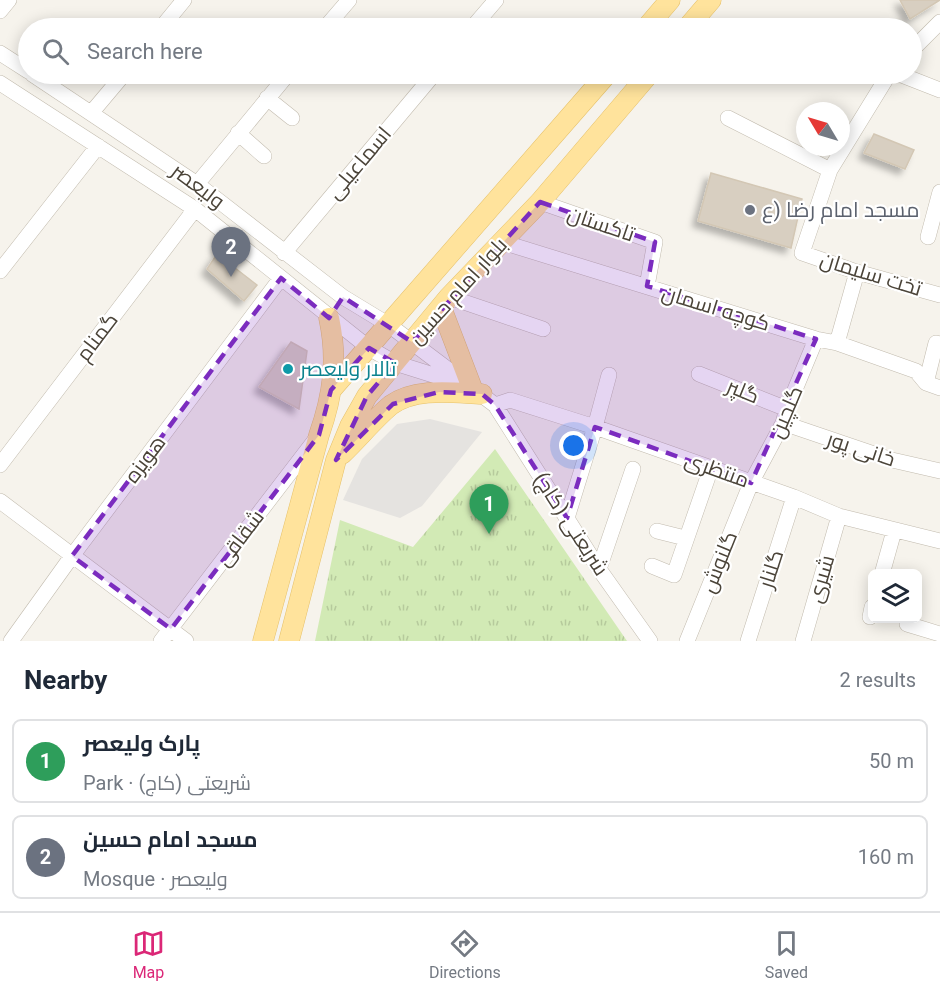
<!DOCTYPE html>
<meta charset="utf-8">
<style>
body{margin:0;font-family:Roboto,Cairo,sans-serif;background:#f2f2f3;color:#1f2937}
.controls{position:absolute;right:18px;bottom:18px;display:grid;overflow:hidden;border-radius:9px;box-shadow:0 3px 15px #0003}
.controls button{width:54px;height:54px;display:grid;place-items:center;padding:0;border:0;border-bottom:2px solid #e0e1e3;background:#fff;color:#1f2937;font:30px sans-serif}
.compass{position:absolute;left:796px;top:102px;width:54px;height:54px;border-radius:50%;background:#fff;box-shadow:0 3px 15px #0003;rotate:308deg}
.you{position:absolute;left:574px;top:446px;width:21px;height:21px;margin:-15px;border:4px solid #fff;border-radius:50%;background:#1a73e8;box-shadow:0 0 0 9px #1a73e833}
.badge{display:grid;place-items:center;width:39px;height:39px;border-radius:50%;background:#db2777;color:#fff;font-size:20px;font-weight:700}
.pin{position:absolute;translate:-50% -50px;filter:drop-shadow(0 2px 3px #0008)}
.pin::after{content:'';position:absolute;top:32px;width:21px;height:18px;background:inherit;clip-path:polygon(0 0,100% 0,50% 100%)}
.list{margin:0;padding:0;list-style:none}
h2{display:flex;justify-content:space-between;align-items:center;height:78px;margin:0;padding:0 24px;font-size:26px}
h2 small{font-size:20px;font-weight:400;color:#747a83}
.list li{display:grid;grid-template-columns:39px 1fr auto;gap:18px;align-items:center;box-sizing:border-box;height:84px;margin:0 12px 12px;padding:0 12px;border:2px solid #e0e1e3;border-radius:9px}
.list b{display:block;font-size:22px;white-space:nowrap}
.list p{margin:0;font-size:20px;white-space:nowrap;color:#747a83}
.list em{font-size:20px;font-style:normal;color:#747a83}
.icon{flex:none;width:33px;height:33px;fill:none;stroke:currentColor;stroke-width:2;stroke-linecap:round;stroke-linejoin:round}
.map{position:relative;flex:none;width:940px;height:641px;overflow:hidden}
.search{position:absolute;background:#fff;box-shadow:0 3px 15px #0003;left:18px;right:18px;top:18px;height:66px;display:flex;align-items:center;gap:15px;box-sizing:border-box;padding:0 21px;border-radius:33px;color:#747a83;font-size:22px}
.sheet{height:270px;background:#fff}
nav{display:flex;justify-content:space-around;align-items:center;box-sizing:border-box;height:84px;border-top:2px solid #e0e1e3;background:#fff;font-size:16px;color:#747a83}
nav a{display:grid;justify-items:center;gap:3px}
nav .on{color:#db2777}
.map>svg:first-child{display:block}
.grass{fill:url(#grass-tufts)}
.parking{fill:#e5e3e0}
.building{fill:#d8cfc1;stroke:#d3c7b4;stroke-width:1.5;filter:url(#shadow)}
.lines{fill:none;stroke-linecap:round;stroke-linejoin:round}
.minor-casing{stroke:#c2bbae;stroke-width:16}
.major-casing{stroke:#e6c16a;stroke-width:21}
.minor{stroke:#fff;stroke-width:15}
.major{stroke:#ffe39c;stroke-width:20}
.marked{fill:#7b2cbf;fill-opacity:0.2;stroke:#7b2cbf;stroke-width:4.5;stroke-dasharray:12 8;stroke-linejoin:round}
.worship-dot{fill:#6b7280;stroke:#fff;stroke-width:2}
.culture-dot{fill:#0f9aa8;stroke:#fff;stroke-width:2}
.labels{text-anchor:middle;stroke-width:4.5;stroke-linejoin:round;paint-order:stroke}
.street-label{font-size:21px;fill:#4b4439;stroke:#fff}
.worship-label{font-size:21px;fill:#5b616d;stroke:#fff;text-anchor:start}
.culture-label{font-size:21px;fill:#0d838f;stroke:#fff;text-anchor:start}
</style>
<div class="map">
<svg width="940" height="641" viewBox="0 0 940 641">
<defs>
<pattern id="grass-tufts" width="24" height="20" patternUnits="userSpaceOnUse" patternTransform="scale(1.5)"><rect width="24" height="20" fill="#d2eab5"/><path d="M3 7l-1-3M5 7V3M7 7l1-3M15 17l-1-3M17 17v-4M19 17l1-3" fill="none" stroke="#b6ca9c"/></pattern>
<filter id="shadow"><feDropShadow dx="-5.5" dy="5.5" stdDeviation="3" flood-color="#0004"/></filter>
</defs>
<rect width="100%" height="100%" fill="#f6f3ec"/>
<path class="grass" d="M 495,449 L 627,641 L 315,641 L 340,520 L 413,547 Z"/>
<path class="parking" d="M 430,419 L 482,432 L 422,506 L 400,518 L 343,500 L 362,459 L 397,424 Z"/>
<path class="building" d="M 900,0 L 940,0 L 910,19 Z
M 874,134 L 914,150 L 905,169 L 864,153 Z
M 711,173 L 802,199 L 791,248 L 698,221 Z
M 217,254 L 257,285 L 244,301 L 207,269 Z
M 291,342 L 307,351 L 299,409 L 259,387 Z"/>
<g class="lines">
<g class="minor-casing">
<path id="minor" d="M 0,11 L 9,0
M 161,28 L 184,0
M 325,28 L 349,0
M 472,28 L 496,0
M 912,50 L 940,22
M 0,53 L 28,71
M 32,74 L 197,184 L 343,297 L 389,325 L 495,405 L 599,569 L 650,641
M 889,74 L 830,170 L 802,253 L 857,272 L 940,295
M 899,74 L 940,90
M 0,83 L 195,209 L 369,348 L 395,363 L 462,384
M 267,98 L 292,118
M 92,112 L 124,74
M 728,118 L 830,170
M 238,133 L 264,156
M 197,184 L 288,74
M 540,202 L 655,242 L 647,286
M 928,237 L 940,192
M 502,242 L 816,339 L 837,343 L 916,371 L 926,383 L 940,388
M 284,253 L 434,74
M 0,271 L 98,146
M 449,297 L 543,329
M 837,343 L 857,272
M 699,374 L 787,409
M 926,383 L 936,343 L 940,344
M 495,405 L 510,400 L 595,427 L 794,497 L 839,516 L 940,541
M 783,423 L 892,460 L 940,471
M 0,465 L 195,209
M 0,501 L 186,641
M 567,518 L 595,427 L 609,375
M 657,531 L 685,538
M 652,566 L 674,575 L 711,468
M 599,569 L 633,469
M 882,574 L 894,531
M 870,617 L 872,607
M 907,624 L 940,634
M 11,641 L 72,556 L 281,278
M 161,641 L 315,440
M 687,641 L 751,483 L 783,423 L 787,409 L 816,339
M 748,641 L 794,497
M 803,641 L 839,516"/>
</g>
<g class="major-casing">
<path id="major" d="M 646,28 L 670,0
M 687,28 L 711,0
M 441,307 L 472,388
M 331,390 L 607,74
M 342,454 C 358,439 374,419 391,405 C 416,387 454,393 482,394
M 263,641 L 319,435 C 333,395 338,360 329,318
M 289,641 L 336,460 L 350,426 L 367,396 L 449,297 L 540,202 L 649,74"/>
</g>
<use href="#minor" class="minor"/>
<use href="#major" class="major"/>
</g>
<path class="marked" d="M 540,202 L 655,242 L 647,286 L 816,339 L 751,483 L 595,427 L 567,518 L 495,405 L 482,394 L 439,392 L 393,404 L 336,460 L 367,396 L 395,363 L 369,348 L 331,390 L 319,435 L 171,629 L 72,556 L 281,278 L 329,318 L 343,297 L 412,342 Z"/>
<circle class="worship-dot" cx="750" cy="210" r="6"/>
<circle class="culture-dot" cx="288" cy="369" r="6"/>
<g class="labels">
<g class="street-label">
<text transform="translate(359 163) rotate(-50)" y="7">اسماعیلی</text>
<text transform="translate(198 186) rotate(37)" y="7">ولیعصر</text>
<text transform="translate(601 224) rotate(19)" y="7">تاکستان</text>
<text transform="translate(871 274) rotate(17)" y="7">تخت سلیمان</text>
<text transform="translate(458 291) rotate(-48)" y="7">بلوار امام حسین</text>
<text transform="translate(716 308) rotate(17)" y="7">کوچه اسمان</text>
<text transform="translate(97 337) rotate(-53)" y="7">گمنام</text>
<text transform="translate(743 391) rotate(22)" y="7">گلپر</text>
<text transform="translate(786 412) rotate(-67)" y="7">گلچین</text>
<text transform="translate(861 449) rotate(18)" y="7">خانی پور</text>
<text transform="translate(145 459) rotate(-53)" y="7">هویزه</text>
<text transform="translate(717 470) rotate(20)" y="7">منتظری</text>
<text transform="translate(571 524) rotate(57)" y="7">شریعتی (کاج)</text>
<text transform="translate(240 538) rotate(-53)" y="7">شقاقی</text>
<text transform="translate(719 562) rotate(-68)" y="7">گلنوش</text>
<text transform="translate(771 569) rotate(-72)" y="7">گلنار</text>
<text transform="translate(821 579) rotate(-74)" y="7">شیری</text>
</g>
<g class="worship-label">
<text x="762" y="217">مسجد امام رضا (ع</text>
</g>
<g class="culture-label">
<text x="300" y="376">تالار ولیعصر</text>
</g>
</g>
</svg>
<div class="controls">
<button><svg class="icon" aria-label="layers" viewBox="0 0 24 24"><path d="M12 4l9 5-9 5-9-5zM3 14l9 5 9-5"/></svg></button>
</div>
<svg class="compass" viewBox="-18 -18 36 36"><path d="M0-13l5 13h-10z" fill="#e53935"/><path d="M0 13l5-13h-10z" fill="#747a83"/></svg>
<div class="you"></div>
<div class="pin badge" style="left:489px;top:534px;background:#2e9e5b">1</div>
<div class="pin badge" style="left:231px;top:277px;background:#6b7280">2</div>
<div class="search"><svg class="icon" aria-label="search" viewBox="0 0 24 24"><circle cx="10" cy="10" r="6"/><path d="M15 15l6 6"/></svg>Search here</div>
</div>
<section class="sheet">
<h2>Nearby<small>2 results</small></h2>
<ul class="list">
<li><span class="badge" style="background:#2e9e5b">1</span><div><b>پارک ولیعصر</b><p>Park · شریعتی (کاج)</p></div><em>50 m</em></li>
<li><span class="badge" style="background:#6b7280">2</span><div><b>مسجد امام حسین</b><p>Mosque · ولیعصر</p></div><em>160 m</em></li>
</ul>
</section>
<nav>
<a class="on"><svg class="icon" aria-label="map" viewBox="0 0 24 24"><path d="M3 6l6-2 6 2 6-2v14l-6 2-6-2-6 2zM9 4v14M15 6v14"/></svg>Map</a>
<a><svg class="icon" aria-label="directions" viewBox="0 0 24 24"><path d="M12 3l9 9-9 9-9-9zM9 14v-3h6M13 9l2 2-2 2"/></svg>Directions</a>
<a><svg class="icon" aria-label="saved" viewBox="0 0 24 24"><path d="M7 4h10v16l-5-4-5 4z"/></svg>Saved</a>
</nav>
